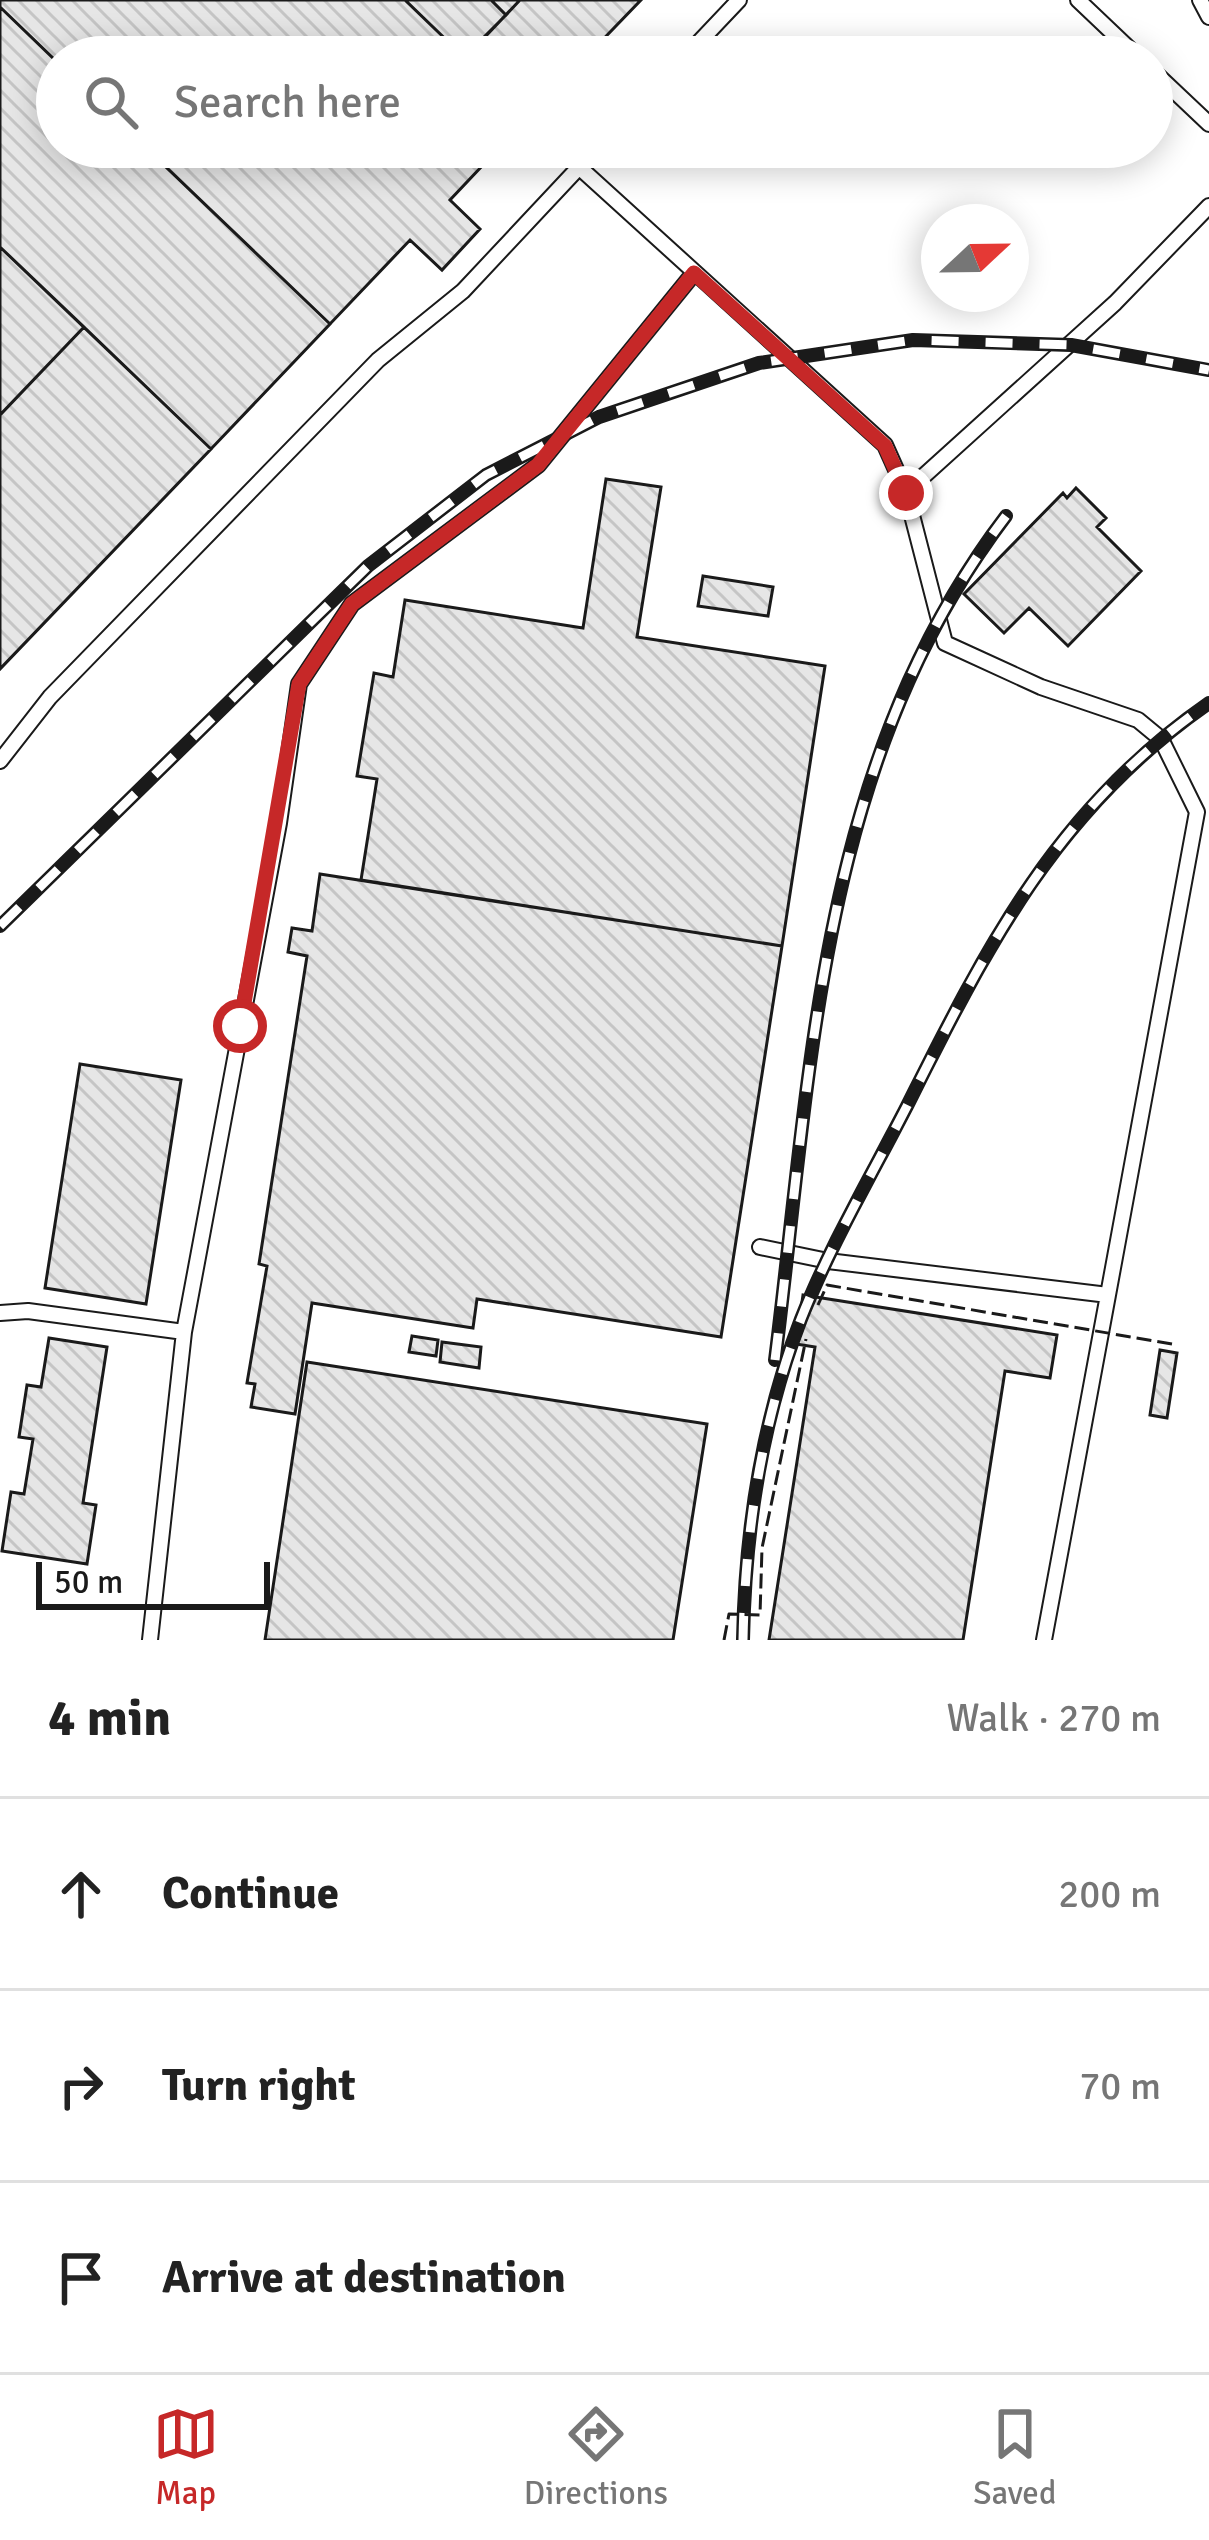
<!DOCTYPE html>
<meta charset="utf-8">
<style>
body{margin:0;font-family:Signika,sans-serif;background:#f2f2f2;color:#222}
.compass{position:absolute;left:921px;top:204px;width:108px;height:108px;border-radius:50%;background:#fff;box-shadow:0 6px 30px #0003;rotate:68deg}
.scale{position:absolute;left:36px;bottom:30px;width:234px;box-sizing:border-box;padding-left:12px;border:6px solid #1a1a1a;border-top:0;font-size:33px;line-height:42px;white-space:nowrap;color:#1a1a1a;-webkit-text-stroke:9px #fff;paint-order:stroke}
.stop{position:absolute;width:36px;height:36px;margin:-27px;border:9px solid #c62828;border-radius:50%;background:#fff}
.stop.end{background:#c62828;border-color:#fff;box-shadow:0 3px 12px #0008}
.list{margin:0;padding:0;list-style:none}
h2{display:flex;justify-content:space-between;align-items:center;height:156px;margin:0;padding:0 48px;font-size:51px}
h2 small{font-size:39px;font-weight:400;color:#767676}
.list li{display:grid;grid-template-columns:78px 1fr auto;gap:36px;align-items:center;box-sizing:border-box;height:192px;padding:0 48px;border-top:3px solid #e0e0e0}
.list b{display:block;font-size:45px;white-space:nowrap}
.list em{font-size:39px;font-style:normal;color:#767676}
.icon{flex:none;width:66px;height:66px;fill:none;stroke:currentColor;stroke-width:2;stroke-linecap:round;stroke-linejoin:round}
.map{position:relative;flex:none;width:1209px;height:1640px;overflow:hidden}
.search{position:absolute;background:#fff;box-shadow:0 6px 30px #0003;left:36px;right:36px;top:36px;height:132px;display:flex;align-items:center;gap:30px;box-sizing:border-box;padding:0 42px;border-radius:66px;color:#767676;font-size:45px}
.sheet{height:732px;background:#fff}
nav{display:flex;justify-content:space-around;align-items:center;box-sizing:border-box;height:168px;border-top:3px solid #e0e0e0;background:#fff;font-size:33px;color:#767676}
nav a{display:grid;justify-items:center;gap:6px}
nav .on{color:#c62828}
.map>svg:first-child{display:block}
.building{fill:url(#building-back-hatch);stroke:#1a1a1a;stroke-width:3}
.lines{fill:none;stroke-linecap:round;stroke-linejoin:round}
.service-casing{stroke:#1a1a1a;stroke-width:18}
.service{stroke:#fff;stroke-width:14}
.rail-casing{stroke:#1a1a1a;stroke-width:14}
.rail{stroke:#fff;stroke-width:9;stroke-dasharray:27;stroke-linecap:butt}
.fence{stroke:#1a1a1a;stroke-width:3;stroke-dasharray:15 6;stroke-linecap:butt}
.route{stroke:#c62828;stroke-width:15}
</style>
<div class="map">
<svg width="1209" height="1640" viewBox="0 0 1209 1640">
<defs>
<pattern id="building-back-hatch" width="6" height="6" patternUnits="userSpaceOnUse" patternTransform="scale(3)"><rect width="6" height="6" fill="#e6e6e6"/><path d="M-1 5l2 2M0 0l6 6M5-1l2 2" fill="none" stroke="#c5c5c5"/></pattern>
</defs>
<rect width="100%" height="100%" fill="#fff"/>
<path class="building" d="M 0,0 L 405,0 L 464,57 L 57,57 L 57,62 L 0,7 Z
M 405,0 L 491,0 L 506,15 L 464,57 Z
M 491,0 L 520,0 L 506,15 Z
M 520,0 L 641,0 L 586,57 L 466,57 Z
M 0,7 L 57,62 L 57,147 L 145,147 L 330,324 L 211,449 L 0,247 Z
M 145,147 L 500,147 L 450,200 L 480,229 L 442,270 L 410,240 L 330,324 Z
M 0,247 L 84,327 L 0,415 Z
M 84,327 L 211,449 L 0,669 L 0,415 Z
M 606,479 L 661,487 L 637,637 L 825,666 L 782,946 L 361,880 L 377,779 L 357,776 L 374,673 L 393,677 L 405,600 L 583,628 Z
M 1076,488 L 1106,518 L 1097,527 L 1141,571 L 1068,646 L 1029,608 L 1004,633 L 964,594 L 1063,493 L 1067,498 Z
M 703,576 L 773,587 L 768,616 L 698,606 Z
M 320,874 L 782,946 L 721,1337 L 477,1299 L 473,1328 L 312,1303 L 295,1414 L 251,1407 L 255,1384 L 247,1383 L 267,1266 L 259,1264 L 307,956 L 288,952 L 292,928 L 312,931 Z
M 80,1064 L 181,1080 L 146,1304 L 45,1288 Z
M 803,1295 L 1057,1335 L 1050,1378 L 1005,1371 L 963,1640 L 769,1640 L 815,1347 L 796,1344 Z
M 412,1336 L 438,1340 L 436,1356 L 409,1352 Z
M 49,1338 L 107,1347 L 83,1503 L 96,1505 L 87,1564 L 2,1551 L 11,1492 L 24,1494 L 33,1439 L 19,1437 L 27,1385 L 41,1387 Z
M 442,1342 L 481,1347 L 479,1368 L 440,1362 Z
M 1160,1350 L 1177,1353 L 1167,1418 L 1150,1415 Z
M 307,1362 L 707,1424 L 673,1640 L 265,1640 Z"/>
<g class="lines">
<g class="service-casing">
<path id="service" d="M 1078,0 L 1138,57
M 1200,0 L 1209,17
M 685,57 L 739,0
M 1152,70 L 1209,124
M 579,167 L 885,445 L 906,492 L 945,643 L 1041,687 L 1138,720 L 1161,739 L 1197,812 L 1108,1295 L 828,1261 L 760,1247
M 906,492 L 1115,303 L 1209,206
M 0,761 L 50,697 L 378,360 L 463,291 L 598,147
M 0,1313 L 28,1311 L 184,1332
M 150,1640 L 184,1332 L 279,823 L 299,684 L 352,604 L 538,465 L 694,273
M 1044,1640 L 1108,1295"/>
</g>
<use href="#service" class="service"/>
<g class="rail-casing">
<path id="rail" d="M 0,926 L 368,566 L 486,475 L 599,417 L 759,363 L 913,340 L 1071,345 L 1209,370
M 775,1360 C 812,1066 819,762 1006,516
M 743,1640 C 745,1532 762,1420 801,1319 C 830,1246 871,1176 907,1106 C 987,946 1057,808 1209,703"/>
</g>
<use href="#rail" class="rail"/>
<path class="fence" d="M 818,1305 L 827,1285 L 1172,1344
M 724,1640 L 729,1614 L 760,1615 L 762,1548 L 806,1339"/>
</g>
<g class="lines">
<path class="route" d="M 240,1026 L 299,684 L 352,604 L 538,465 L 694,273 L 885,446 L 906,493"/>
</g>
</svg>
<svg class="compass" viewBox="-18 -18 36 36"><path d="M0-13l5 13h-10z" fill="#e53935"/><path d="M0 13l5-13h-10z" fill="#767676"/></svg>
<div class="scale">50 m</div>
<div class="stop" style="left:240px;top:1026px"></div>
<div class="stop end" style="left:906px;top:493px"></div>
<div class="search"><svg class="icon" aria-label="search" viewBox="0 0 24 24"><circle cx="10" cy="10" r="6"/><path d="M15 15l6 6"/></svg>Search here</div>
</div>
<section class="sheet">
<h2>4 min<small>Walk · 270 m</small></h2>
<ul class="list">
<li><svg class="icon" aria-label="ahead" viewBox="0 0 24 24"><path d="M12 20V5M6 11l6-6 6 6"/></svg><div><b>Continue</b></div><em>200 m</em></li>
<li><svg class="icon" aria-label="right" viewBox="0 0 24 24"><path d="M7 20v-9h11M14 6l5 5-5 5"/></svg><div><b>Turn right</b></div><em>70 m</em></li>
<li><svg class="icon" aria-label="arrive" viewBox="0 0 24 24"><path d="M6 21V4h12l-3 4 3 4H6"/></svg><div><b>Arrive at destination</b></div></li>
</ul>
</section>
<nav>
<a class="on"><svg class="icon" aria-label="map" viewBox="0 0 24 24"><path d="M3 6l6-2 6 2 6-2v14l-6 2-6-2-6 2zM9 4v14M15 6v14"/></svg>Map</a>
<a><svg class="icon" aria-label="directions" viewBox="0 0 24 24"><path d="M12 3l9 9-9 9-9-9zM9 14v-3h6M13 9l2 2-2 2"/></svg>Directions</a>
<a><svg class="icon" aria-label="saved" viewBox="0 0 24 24"><path d="M7 4h10v16l-5-4-5 4z"/></svg>Saved</a>
</nav>
